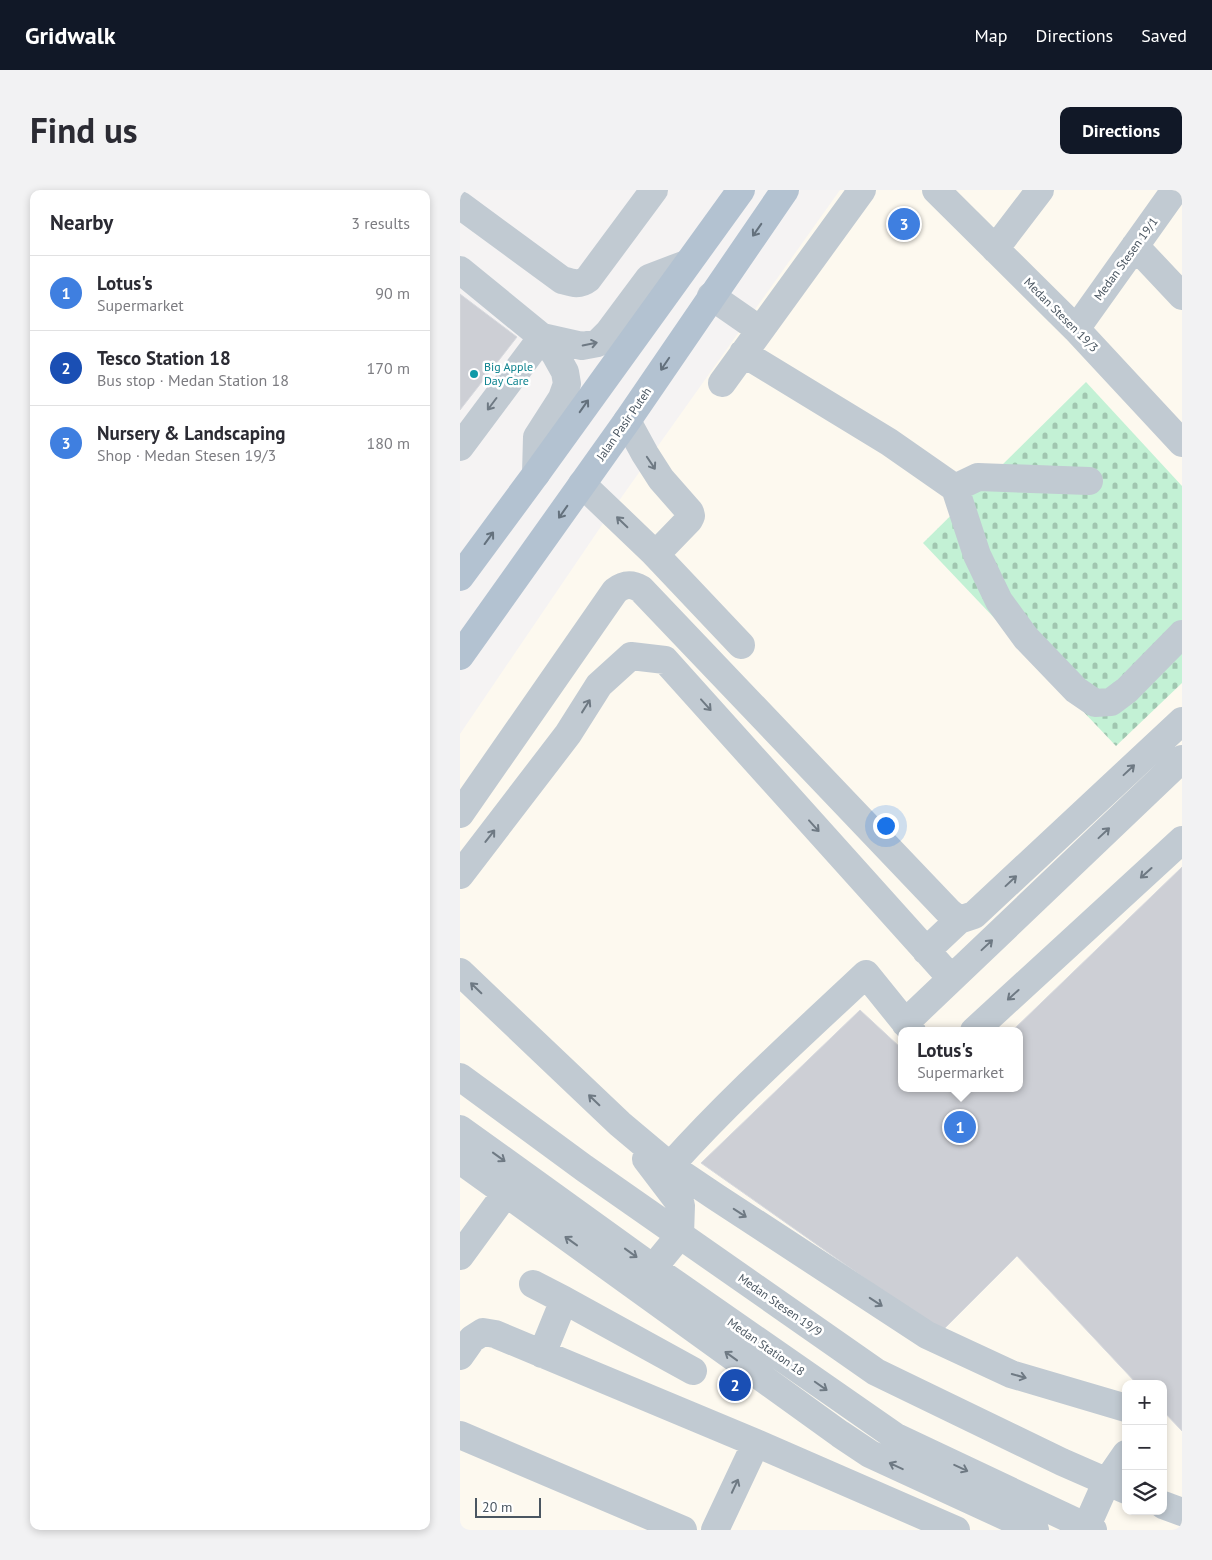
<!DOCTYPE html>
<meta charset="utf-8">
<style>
body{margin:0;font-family:"PT Sans",sans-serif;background:#f2f2f3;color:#2b2b33}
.controls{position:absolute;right:15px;bottom:15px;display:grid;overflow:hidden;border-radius:10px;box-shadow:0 2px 8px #0003}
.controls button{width:45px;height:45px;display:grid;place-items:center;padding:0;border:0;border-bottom:1px solid #e1e1e2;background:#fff;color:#2b2b33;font:25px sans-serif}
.scale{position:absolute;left:15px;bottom:12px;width:66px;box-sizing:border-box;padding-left:5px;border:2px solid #4a5661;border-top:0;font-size:14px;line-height:18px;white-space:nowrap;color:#4a5661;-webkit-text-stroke:4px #fff;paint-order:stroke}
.you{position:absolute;left:425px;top:635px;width:18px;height:18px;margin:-12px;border:4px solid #fff;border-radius:50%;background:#1a73e8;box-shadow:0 0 0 8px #1a73e833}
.badge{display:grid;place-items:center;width:32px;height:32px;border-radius:50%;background:#111827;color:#fff;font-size:16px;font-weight:700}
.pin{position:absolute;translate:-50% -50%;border:2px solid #fff;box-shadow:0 1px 5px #0006}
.popup{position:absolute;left:438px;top:837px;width:125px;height:65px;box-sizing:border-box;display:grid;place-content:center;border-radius:10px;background:#fff;filter:drop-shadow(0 1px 4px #0005);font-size:16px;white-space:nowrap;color:#7c7c81}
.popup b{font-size:19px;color:#2b2b33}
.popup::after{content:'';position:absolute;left:50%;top:100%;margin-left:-10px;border:10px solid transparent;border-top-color:#fff}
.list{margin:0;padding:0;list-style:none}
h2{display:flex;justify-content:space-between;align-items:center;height:65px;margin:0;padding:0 20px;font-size:21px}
h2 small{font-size:16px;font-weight:400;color:#7c7c81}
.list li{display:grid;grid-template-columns:32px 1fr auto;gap:15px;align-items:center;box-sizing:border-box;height:75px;padding:0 20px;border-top:1px solid #e1e1e2}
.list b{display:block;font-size:19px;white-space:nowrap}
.list p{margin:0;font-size:16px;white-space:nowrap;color:#7c7c81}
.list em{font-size:16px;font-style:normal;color:#7c7c81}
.icon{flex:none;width:28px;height:28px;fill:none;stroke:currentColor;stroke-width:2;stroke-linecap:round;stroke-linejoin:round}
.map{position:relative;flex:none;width:722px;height:1340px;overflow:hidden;border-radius:10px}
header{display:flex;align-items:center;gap:30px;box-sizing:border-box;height:70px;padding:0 25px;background:#111827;color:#fff}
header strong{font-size:24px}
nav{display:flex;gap:28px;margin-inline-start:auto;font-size:18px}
.intro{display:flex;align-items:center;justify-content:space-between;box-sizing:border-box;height:120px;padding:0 30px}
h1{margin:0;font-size:35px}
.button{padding:12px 22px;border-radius:10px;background:#111827;color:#fff;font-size:18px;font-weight:700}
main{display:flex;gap:30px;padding:0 30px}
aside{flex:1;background:#fff;border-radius:10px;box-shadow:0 2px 8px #0003}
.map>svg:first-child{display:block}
.commercial{fill:#fdf9ef;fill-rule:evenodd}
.cemetery{fill:url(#cemetery-stones)}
.building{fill:#cdcfd5;stroke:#d7d9de}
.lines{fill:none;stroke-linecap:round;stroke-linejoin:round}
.minor{stroke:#c1cad2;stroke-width:28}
.major{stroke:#b3c2d1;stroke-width:28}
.oneway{stroke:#64717d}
.oneway2{stroke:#6e7983}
.culture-dot{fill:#0f9aa8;stroke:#fff;stroke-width:2}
.labels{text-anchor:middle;stroke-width:5;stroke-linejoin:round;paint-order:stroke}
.street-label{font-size:12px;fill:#4a5661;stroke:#fff}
.culture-label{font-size:12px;fill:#0d838f;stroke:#fff;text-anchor:start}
</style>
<header>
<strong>Gridwalk</strong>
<nav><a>Map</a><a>Directions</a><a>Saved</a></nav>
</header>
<div class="intro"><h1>Find us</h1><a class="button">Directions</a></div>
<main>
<aside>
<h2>Nearby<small>3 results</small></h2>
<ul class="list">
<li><span class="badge" style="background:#3f7fe0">1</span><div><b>Lotus's</b><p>Supermarket</p></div><em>90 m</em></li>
<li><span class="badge" style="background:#1a4fb4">2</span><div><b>Tesco Station 18</b><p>Bus stop · Medan Station 18</p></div><em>170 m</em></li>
<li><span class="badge" style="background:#3f7fe0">3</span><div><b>Nursery &amp; Landscaping</b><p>Shop · Medan Stesen 19/3</p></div><em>180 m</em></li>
</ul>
</aside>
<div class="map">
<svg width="722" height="1340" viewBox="0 0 722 1340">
<defs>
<pattern id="cemetery-stones" width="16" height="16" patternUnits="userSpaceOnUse" patternTransform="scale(1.25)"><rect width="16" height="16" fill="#c3f1d5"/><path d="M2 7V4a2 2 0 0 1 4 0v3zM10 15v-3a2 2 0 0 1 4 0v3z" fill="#a0c6b0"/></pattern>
</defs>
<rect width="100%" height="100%" fill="#f5f3f3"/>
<path class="commercial" d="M 380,0 L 722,0 L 722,1340 L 0,1340 L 0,544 L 146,329 ZM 441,841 L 559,841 L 559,898 L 441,898 ZM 666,1194 L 703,1194 L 703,1321 L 666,1321 Z"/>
<path class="cemetery" d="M 626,192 L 722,296 L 722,493 L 656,556 L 463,353 Z"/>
<path class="building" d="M 0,104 L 57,147 L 0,220 Z
M 722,677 L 722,1241 L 703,1221 L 703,1194 L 677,1194 L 557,1066 L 481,1142 L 241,973 L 400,820 L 441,858 L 441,898 L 484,898 L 488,902 L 492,898 L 559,898 L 559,841 L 552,841 Z"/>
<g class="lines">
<path class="minor" d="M 476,0 L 616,139 L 722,253
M 0,15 L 102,90 C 112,93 119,96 128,89 L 194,0
M 675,56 L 722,106
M 535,59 L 580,0
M 0,80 L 82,147 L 95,164 L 105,182 L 107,194 L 102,208 L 77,247 L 76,284
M 251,106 L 300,140
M 616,139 L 715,0
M 82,147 L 122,156 L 138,153 L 148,143 L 189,88 L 226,74
M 283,163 L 429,252 L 495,298 L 517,365 L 539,411 L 566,448 L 616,500 L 635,513 L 651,512 L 667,500 L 722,444
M 262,193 L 402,0
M 0,257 L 82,147
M 122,294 L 193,362 L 199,361 L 229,330 L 231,326 L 230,322 L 201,289 L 185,264 L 167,231
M 495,298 L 518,287 L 629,291
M 193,362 L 281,455
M 0,624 L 155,401 C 164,394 171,393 181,399 L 489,722 L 499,730
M 0,685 L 108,544 L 139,495 L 171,466 L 205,470 L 491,788
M 466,761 L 499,730 L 514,725 L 722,531
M 0,782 L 160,934 L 210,976 L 256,1007 L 467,1145 L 551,1184 L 666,1218
M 445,833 L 722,569
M 514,841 L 722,650
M 0,887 L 124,978 L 416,1182 L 602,1272 L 666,1300
M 0,939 L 193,1078 L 436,1247 L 633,1340
M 186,969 L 221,1015 L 220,1045 L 193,1078
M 0,970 L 380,1244 L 410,1264 L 575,1340
M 210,976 C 271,908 339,847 406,784 L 452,841
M 0,1066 L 46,1003
M 73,1094 L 104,1110 L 233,1181
M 82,1164 L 104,1110
M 0,1166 L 12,1149 L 23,1142 L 35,1144 L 296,1253 L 496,1340
M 0,1245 L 223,1340
M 703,1315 L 722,1322
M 255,1340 L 296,1253
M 625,1340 L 646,1293 L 666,1264"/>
<path class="major" d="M 0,387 L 76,284 L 281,0
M 0,466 L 167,231 L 325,0"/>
</g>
<defs><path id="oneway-shaft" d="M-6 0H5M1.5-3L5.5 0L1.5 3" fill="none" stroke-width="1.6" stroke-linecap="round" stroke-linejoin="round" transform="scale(1.25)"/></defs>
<g class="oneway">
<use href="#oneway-shaft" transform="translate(297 40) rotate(125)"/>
<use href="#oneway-shaft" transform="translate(205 174) rotate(124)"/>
<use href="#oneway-shaft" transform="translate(124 216) rotate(-55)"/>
<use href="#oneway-shaft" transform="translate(103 322) rotate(125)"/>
<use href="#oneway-shaft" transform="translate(29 348) rotate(-54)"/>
</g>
<g class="oneway2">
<use href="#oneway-shaft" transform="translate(130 154) rotate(-12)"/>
<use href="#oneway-shaft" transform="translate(32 214) rotate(127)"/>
<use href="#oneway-shaft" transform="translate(191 273) rotate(56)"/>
<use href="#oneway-shaft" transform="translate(162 332) rotate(-136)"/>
<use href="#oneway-shaft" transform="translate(246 515) rotate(48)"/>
<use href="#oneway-shaft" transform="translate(126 516) rotate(-58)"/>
<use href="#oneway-shaft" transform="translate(669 580) rotate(-43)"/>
<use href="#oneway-shaft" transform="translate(354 636) rotate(48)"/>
<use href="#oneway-shaft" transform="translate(644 643) rotate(-43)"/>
<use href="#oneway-shaft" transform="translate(30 646) rotate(-52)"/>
<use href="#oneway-shaft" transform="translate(686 683) rotate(138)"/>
<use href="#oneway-shaft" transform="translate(551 691) rotate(-43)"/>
<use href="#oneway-shaft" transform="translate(527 755) rotate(-43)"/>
<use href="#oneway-shaft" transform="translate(16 798) rotate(-136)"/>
<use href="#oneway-shaft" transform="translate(553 805) rotate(138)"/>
<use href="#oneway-shaft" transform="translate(134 910) rotate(-136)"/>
<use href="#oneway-shaft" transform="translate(39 967) rotate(36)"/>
<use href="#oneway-shaft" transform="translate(280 1023) rotate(33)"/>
<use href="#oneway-shaft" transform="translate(111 1051) rotate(-144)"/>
<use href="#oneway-shaft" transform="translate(171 1063) rotate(36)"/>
<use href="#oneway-shaft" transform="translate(416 1112) rotate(33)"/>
<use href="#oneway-shaft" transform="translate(271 1166) rotate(-144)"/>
<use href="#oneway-shaft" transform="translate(559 1186) rotate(16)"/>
<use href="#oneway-shaft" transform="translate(361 1196) rotate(35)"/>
<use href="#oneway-shaft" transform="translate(436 1276) rotate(-155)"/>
<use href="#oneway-shaft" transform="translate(501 1278) rotate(25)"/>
<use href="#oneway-shaft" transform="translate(275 1296) rotate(-65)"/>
</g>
<circle class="culture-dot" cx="14" cy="184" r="5"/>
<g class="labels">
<g class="street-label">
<text transform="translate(666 69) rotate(-54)" y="4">Medan Stesen 19/1</text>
<text transform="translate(601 125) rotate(45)" y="4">Medan Stesen 19/3</text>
<text transform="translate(164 234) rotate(-55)" y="4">Jalan Pasir Puteh</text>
<text transform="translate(320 1115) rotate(35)" y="4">Medan Stesen 19/9</text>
<text transform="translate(306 1157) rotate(35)" y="4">Medan Station 18</text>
</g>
<g class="culture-label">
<text x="24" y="181">Big Apple<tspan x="24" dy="14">Day Care</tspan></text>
</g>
</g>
</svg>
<div class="controls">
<button>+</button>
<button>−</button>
<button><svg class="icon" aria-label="layers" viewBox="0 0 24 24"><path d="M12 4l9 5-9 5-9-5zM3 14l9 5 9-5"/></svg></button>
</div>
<div class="scale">20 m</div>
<div class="you"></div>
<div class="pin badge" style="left:500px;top:937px;background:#3f7fe0">1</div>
<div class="popup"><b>Lotus's</b>Supermarket</div>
<div class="pin badge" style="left:275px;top:1195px;background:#1a4fb4">2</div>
<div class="pin badge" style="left:444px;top:34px;background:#3f7fe0">3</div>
</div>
</main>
